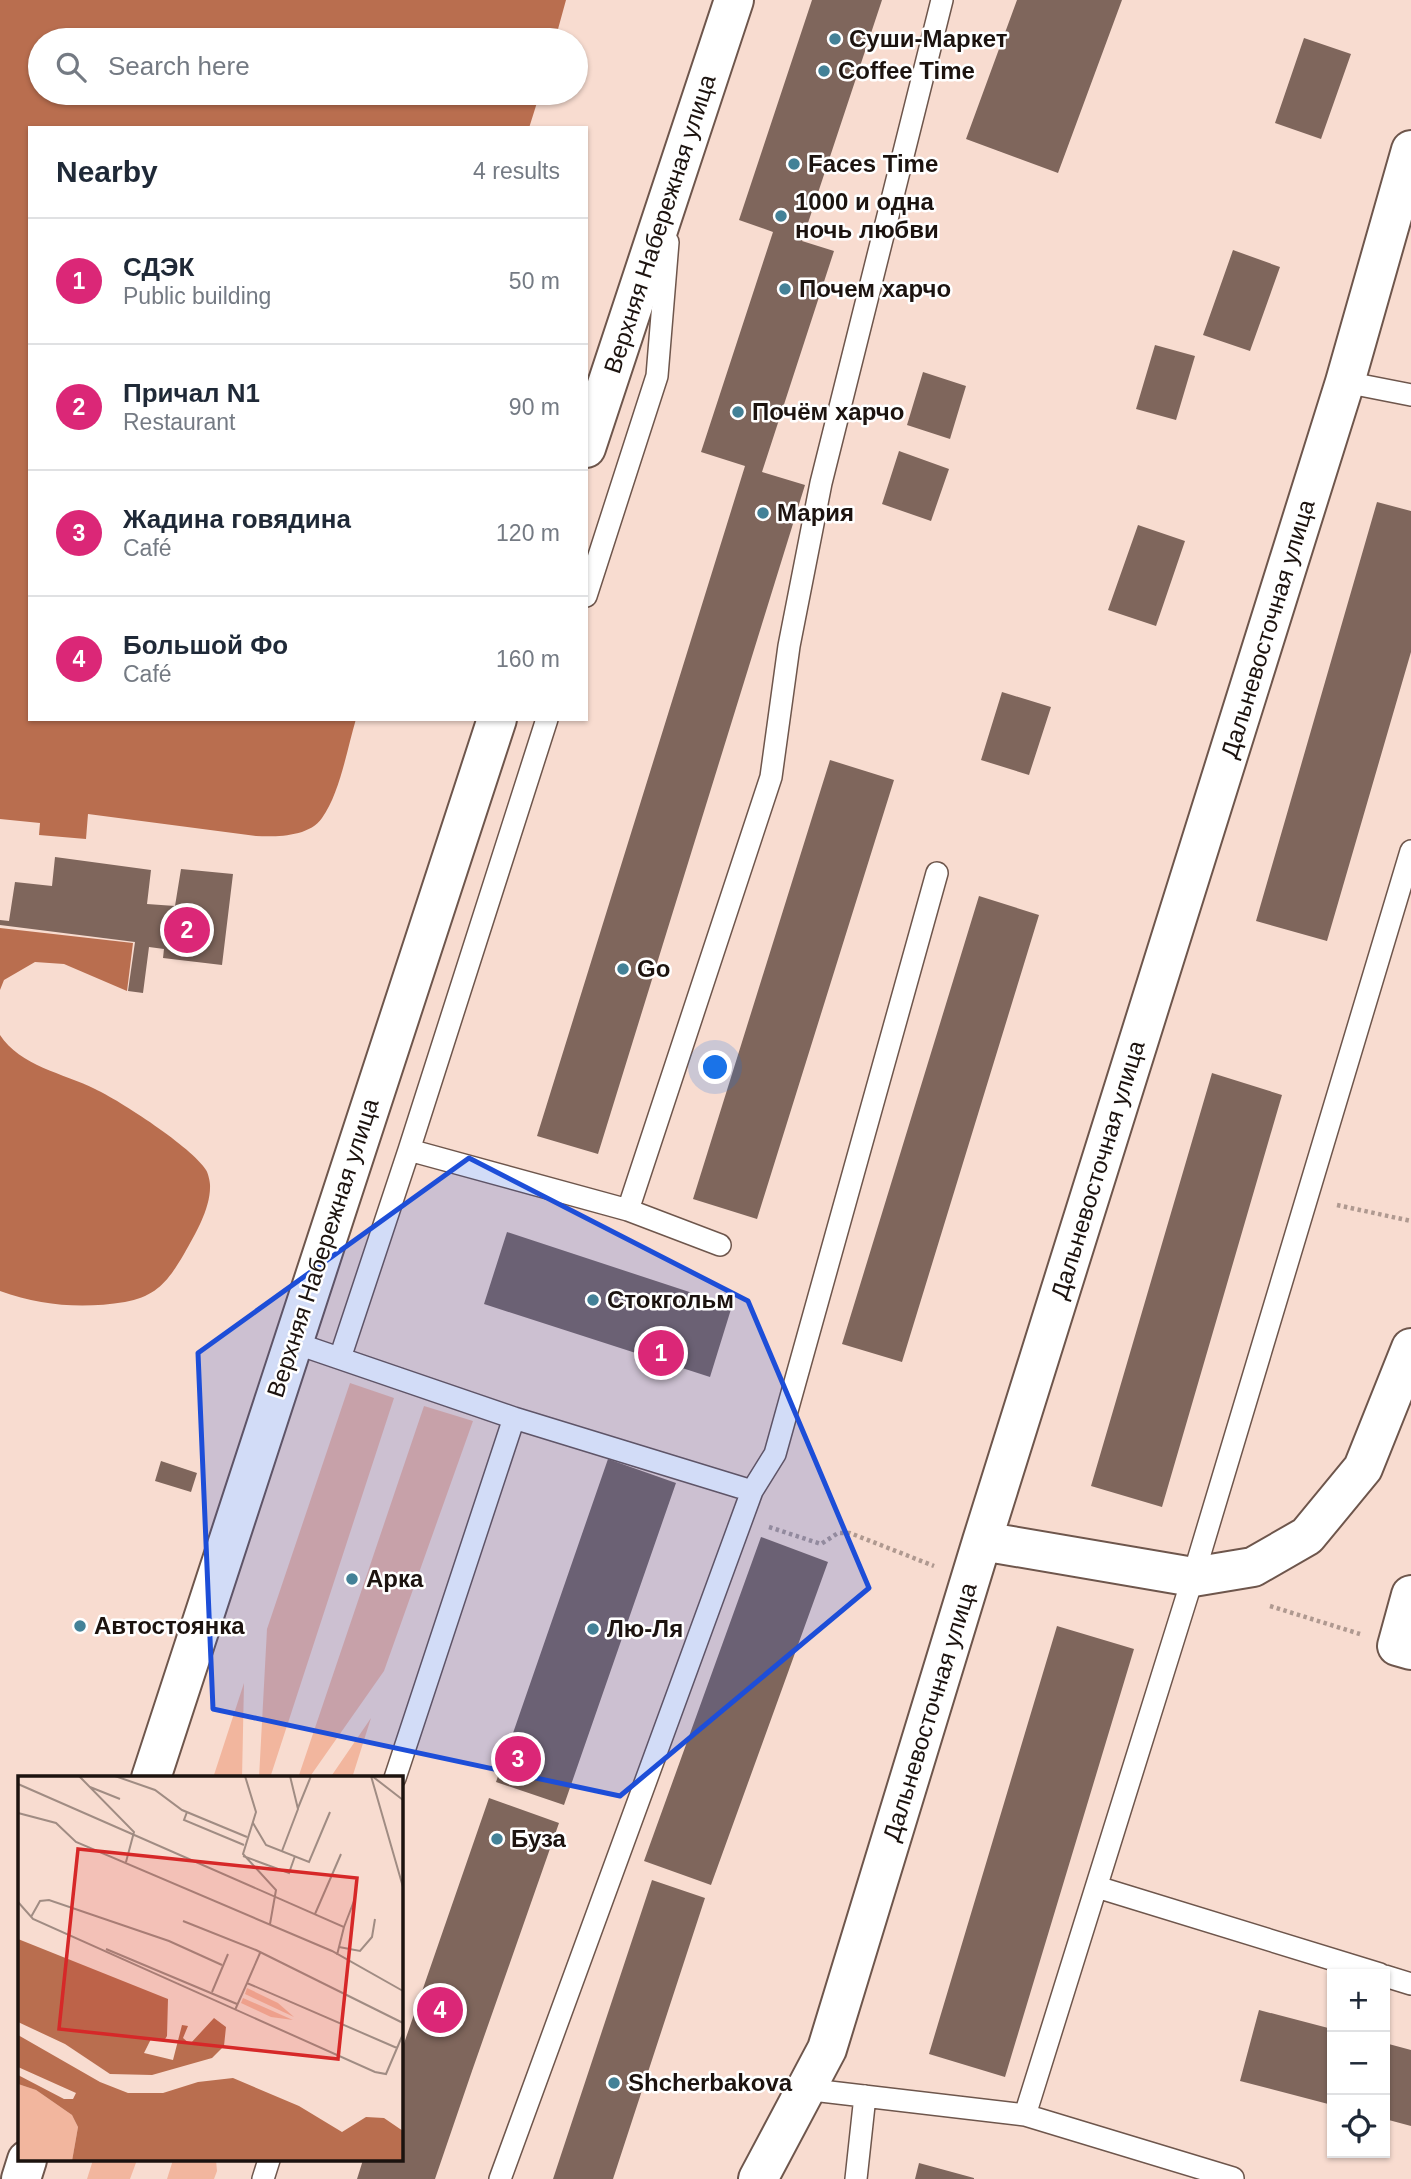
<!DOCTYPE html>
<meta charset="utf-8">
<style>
body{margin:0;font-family:Helvetica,sans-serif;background:#f2f2f3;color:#1f2937}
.controls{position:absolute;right:21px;bottom:21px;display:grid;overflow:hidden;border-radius:0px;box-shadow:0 2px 5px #0004}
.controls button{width:63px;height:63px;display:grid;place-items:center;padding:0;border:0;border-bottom:2px solid #e0e1e3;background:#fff;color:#1f2937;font:35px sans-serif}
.you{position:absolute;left:716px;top:1068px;width:24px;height:24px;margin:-18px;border:5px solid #fff;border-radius:50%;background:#1a73e8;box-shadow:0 0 0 10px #1a73e833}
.badge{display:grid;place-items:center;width:46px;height:46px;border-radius:50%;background:#db2777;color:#fff;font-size:23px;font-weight:700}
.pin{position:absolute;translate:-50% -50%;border:4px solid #fff;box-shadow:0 2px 7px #0006}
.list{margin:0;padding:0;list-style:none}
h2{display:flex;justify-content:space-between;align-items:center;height:91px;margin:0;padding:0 28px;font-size:30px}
h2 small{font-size:23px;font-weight:400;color:#747a83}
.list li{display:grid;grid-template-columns:46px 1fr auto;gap:21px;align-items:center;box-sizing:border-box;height:126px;padding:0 28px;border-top:2px solid #e0e1e3}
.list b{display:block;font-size:26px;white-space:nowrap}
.list p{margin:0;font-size:23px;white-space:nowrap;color:#747a83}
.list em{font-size:23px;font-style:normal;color:#747a83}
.icon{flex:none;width:38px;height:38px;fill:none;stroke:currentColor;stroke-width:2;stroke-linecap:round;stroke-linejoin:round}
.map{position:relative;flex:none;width:1411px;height:2179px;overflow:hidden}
.search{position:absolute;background:#fff;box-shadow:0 2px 5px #0004;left:28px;top:28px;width:560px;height:77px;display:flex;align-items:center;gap:18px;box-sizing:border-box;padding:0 24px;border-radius:38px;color:#747a83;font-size:26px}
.panel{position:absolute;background:#fff;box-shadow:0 2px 5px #0004;left:28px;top:126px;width:560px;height:595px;border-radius:0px}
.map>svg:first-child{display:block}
.green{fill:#f2b69e}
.water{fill:#b96e4f}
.building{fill:#7f665c}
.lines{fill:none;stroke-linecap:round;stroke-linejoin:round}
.service-casing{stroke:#6e564c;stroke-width:24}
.minor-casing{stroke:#6e564c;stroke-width:42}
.path{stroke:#af9990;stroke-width:4.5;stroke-dasharray:3.5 3.5;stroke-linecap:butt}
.service{stroke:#fff;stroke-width:21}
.minor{stroke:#fff;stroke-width:38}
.marked{fill:#1d4ed8;fill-opacity:0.2;stroke:#1d4ed8;stroke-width:5;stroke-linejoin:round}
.poi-dot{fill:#438197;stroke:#fff;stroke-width:2.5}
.labels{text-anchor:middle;stroke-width:5;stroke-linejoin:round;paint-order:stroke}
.poi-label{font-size:24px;font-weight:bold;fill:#1c130f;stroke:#fff;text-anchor:start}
.street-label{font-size:24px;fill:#1c130f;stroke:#fff}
.inset-road{fill:none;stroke:#a08c83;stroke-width:2}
.view{fill:#d62828;fill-opacity:0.15;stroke:#d62828;stroke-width:3.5}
.inset-edge{fill:none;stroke:#1c130f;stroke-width:3.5}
</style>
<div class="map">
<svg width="1411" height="2179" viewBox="0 0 1411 2179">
<rect width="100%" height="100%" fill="#f8dcd0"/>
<path class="green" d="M 350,1383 L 394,1398 L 270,1778 L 259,1778 L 267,1629 Z
M 424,1406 L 473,1421 L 384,1671 L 309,1778 L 298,1778 Z
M 244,1683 L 242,1778 L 213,1778 Z
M 371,1718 L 352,1778 L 330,1778 Z
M 93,2160 L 137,2160 L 130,2179 L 87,2179 Z
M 173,2160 L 216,2160 L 217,2171 L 214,2179 L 167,2179 Z"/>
<path class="water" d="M 0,0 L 566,0 L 555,40 L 40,40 L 40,93 L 540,93 L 529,128 L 30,128 L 30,719 L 356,719 C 347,749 340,793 322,818 C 309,837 276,837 256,836 L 88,814 L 86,839 L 39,835 L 40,823 L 0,819 Z
M 0,928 L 133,943 L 127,991 L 64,964 L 35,962 L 4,980 L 0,990 Z
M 0,1035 C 20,1066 63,1073 95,1089 C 119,1100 193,1148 206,1170 C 208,1173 210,1181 210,1185 C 211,1208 195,1235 184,1254 C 168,1281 157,1296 125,1302 C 82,1309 42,1306 0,1291 Z"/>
<path class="building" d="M 812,0 L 882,0 L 802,241 L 834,251 L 762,472 L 805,485 L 598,1154 L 537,1136 L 745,466 L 701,452 L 773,232 L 739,220 Z
M 1017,0 L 1122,0 L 1058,173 L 966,139 Z
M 1304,38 L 1351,54 L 1321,139 L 1275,123 Z
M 1233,250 L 1280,267 L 1250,351 L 1203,335 Z
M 1155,345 L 1195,356 L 1176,420 L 1136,409 Z
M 923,372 L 966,386 L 950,439 L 907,425 Z
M 899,451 L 949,469 L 931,521 L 882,504 Z
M 1377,502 L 1411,511 L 1411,652 L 1327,941 L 1256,921 Z
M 1138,525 L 1185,541 L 1156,626 L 1108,610 Z
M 1002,692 L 1051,707 L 1029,775 L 981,760 Z
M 830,760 L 894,780 L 757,1219 L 693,1199 Z
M 55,857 L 151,870 L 147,904 L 175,906 L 181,869 L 233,874 L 222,965 L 163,958 L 164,949 L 149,947 L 143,993 L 128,991 L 135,942 L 0,925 L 0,920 L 9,921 L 15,882 L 52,886 Z
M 979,896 L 1039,915 L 902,1362 L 842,1344 Z
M 1212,1073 L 1282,1095 L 1162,1507 L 1091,1486 Z
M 507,1232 L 732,1306 L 710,1377 L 484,1304 Z
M 608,1459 L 676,1483 L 564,1805 L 496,1782 Z
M 161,1461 L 197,1473 L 191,1492 L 155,1481 Z
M 761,1537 L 828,1562 L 711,1885 L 644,1861 Z
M 1057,1626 L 1134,1649 L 1005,2077 L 929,2054 Z
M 489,1798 L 559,1823 L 472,2071 L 435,2179 L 357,2179 L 363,2160 L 401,2160 L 401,2052 Z
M 652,1880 L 705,1898 L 613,2179 L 553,2179 Z
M 1259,2010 L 1332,2029 L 1332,2105 L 1240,2081 Z
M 1385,2043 L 1411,2050 L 1411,2126 L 1385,2119 Z
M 919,2163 L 974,2178 L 974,2179 L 915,2179 Z"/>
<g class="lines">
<g class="service-casing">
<path id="service" d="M 1345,382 L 1411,395
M 586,596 L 657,376 L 668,242
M 409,1150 L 628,1210 L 720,1245
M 628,1210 L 771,777 L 789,646 L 821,483 L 942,0
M 292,1342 L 514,1418 L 395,1778
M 340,1358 L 409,1150 L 547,719
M 514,1418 L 752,1491
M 1097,1887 L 1380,1974
M 1385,1976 L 1411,1984
M 804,2089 L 1025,2115 L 1193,1577 L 1411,851
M 1025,2115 L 1233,2178
M 263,2179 L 269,2160
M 500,2179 L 752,1491 L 775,1454 L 937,873
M 856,2179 L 865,2096"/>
</g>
<g class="minor-casing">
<path id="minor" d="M 586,448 L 734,0
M 982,1541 L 1193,1577 L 1253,1567 L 1307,1536 L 1363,1468 L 1411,1348
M 1411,1595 L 1397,1646 L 1411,1650
M 151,1778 L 497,719
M 21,2179 L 27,2160
M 758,2179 L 827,2049 L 982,1541 L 1345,382 L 1411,150"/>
</g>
<path class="path" d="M 1337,1205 L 1411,1221
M 769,1527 L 821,1544 L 838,1533 L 850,1533 L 934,1566
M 1270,1606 L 1360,1634"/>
<use href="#service" class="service"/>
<use href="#minor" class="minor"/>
</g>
<path class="marked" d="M 469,1158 L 748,1301 L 869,1588 L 620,1796 L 213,1709 L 198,1353 Z"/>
<g class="poi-dot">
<circle cx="835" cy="39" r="7"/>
<circle cx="824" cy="71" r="7"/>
<circle cx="794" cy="164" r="7"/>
<circle cx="781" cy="216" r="7"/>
<circle cx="785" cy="289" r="7"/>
<circle cx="738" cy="412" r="7"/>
<circle cx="763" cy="513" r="7"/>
<circle cx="623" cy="969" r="7"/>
<circle cx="593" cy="1300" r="7"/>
<circle cx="352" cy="1579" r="7"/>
<circle cx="80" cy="1626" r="7"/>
<circle cx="593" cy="1629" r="7"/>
<circle cx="497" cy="1839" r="7"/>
<circle cx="614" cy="2083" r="7"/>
</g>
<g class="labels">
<g class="poi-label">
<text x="849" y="47">Суши-Маркет</text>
<text x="838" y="79">Coffee Time</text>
<text x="808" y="172">Faces Time</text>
<text x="795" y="210">1000 и одна<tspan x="795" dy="28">ночь любви</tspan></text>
<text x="799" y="297">Почем харчо</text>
<text x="752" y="420">Почём харчо</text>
<text x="777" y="521">Мария</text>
<text x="637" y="977">Go</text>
<text x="607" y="1308">Стокгольм</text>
<text x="366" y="1587">Арка</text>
<text x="94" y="1634">Автостоянка</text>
<text x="607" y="1637">Лю-Ля</text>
<text x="511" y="1847">Буза</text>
<text x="628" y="2091">Shcherbakova</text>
</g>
<g class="street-label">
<text transform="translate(660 224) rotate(-72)" y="8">Верхняя Набережная улица</text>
<text transform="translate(1268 629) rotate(-73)" y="8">Дальневосточная улица</text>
<text transform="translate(1098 1170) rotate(-73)" y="8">Дальневосточная улица</text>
<text transform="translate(323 1248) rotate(-72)" y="8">Верхняя Набережная улица</text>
<text transform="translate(930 1712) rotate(-73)" y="8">Дальневосточная улица</text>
</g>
</g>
<g transform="translate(18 1776)">
<rect width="385" height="385" fill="#f8dcd0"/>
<path d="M 229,212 L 260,227 L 276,241 L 227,218 ZM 225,222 L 275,244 L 253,241 L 223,227 ZM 0,308 L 18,314 L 54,339 L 60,351 L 54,385 L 0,385 Z" fill="#f2b69e"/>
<path d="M 0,163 L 150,223 L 149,260 L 146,265 L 133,263 L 126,277 L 155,284 L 164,249 L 170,250 L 165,262 L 172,268 L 196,242 L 208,251 L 206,270 L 194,282 L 134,299 L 92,298 L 47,268 L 0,246 ZM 0,259 L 82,306 L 110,317 L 145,317 L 180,306 L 215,302 L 281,330 L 324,356 L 348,341 L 366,342 L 385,355 L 385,385 L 54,385 L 60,351 L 54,339 L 18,314 L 0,308 L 0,299 L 46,323 L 55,323 L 58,317 L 0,291 Z" fill="#b96e4f"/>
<path class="inset-road" d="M 61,0 L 116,56 L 108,86M 97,0 L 137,14 L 164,34 L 229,61M 227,0 L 238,36 L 225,78 L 258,114 L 252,148M 353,0 L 385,111M 354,0 L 385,24M 0,8 L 326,151 L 319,179M 72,11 L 102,23M 280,32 L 293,0M 169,36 L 166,44 L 226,69M 0,37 L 38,47 L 58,66 L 314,175 L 385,215M 235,47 L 248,69 L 291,86 L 312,36M 264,75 L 280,33 L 272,0M 225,80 L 271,97 L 277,80M 0,126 L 15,143 L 357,296 L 368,298 L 385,258M 297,138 L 323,78M 13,141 L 22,125 L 31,124 L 151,165 L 204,189M 165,145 L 238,174 L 385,247M 326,151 L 336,125M 321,171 L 342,175 L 354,161 L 357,143M 88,173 L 219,228M 229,207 L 242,177M 194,216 L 210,178M 217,234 L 229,207 L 379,272"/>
<path class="view" d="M 60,73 L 339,102 L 320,283 L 41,253 Z"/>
<rect width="385" height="385" class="inset-edge"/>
</g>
</svg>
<div class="controls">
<button>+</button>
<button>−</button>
<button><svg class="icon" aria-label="locate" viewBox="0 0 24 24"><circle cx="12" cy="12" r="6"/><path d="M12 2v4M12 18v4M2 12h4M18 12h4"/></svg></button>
</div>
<div class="you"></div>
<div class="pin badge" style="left:661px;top:1353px">1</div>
<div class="pin badge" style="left:187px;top:930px">2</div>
<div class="pin badge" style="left:518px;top:1759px">3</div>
<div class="pin badge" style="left:440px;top:2010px">4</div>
<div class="search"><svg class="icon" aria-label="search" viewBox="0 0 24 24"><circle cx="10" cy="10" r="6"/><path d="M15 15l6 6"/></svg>Search here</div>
<section class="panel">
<h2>Nearby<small>4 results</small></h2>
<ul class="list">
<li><span class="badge">1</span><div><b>СДЭК</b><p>Public building</p></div><em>50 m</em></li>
<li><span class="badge">2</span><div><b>Причал N1</b><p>Restaurant</p></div><em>90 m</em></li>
<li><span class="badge">3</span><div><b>Жадина говядина</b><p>Café</p></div><em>120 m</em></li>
<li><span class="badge">4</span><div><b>Большой Фо</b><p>Café</p></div><em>160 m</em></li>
</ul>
</section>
</div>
